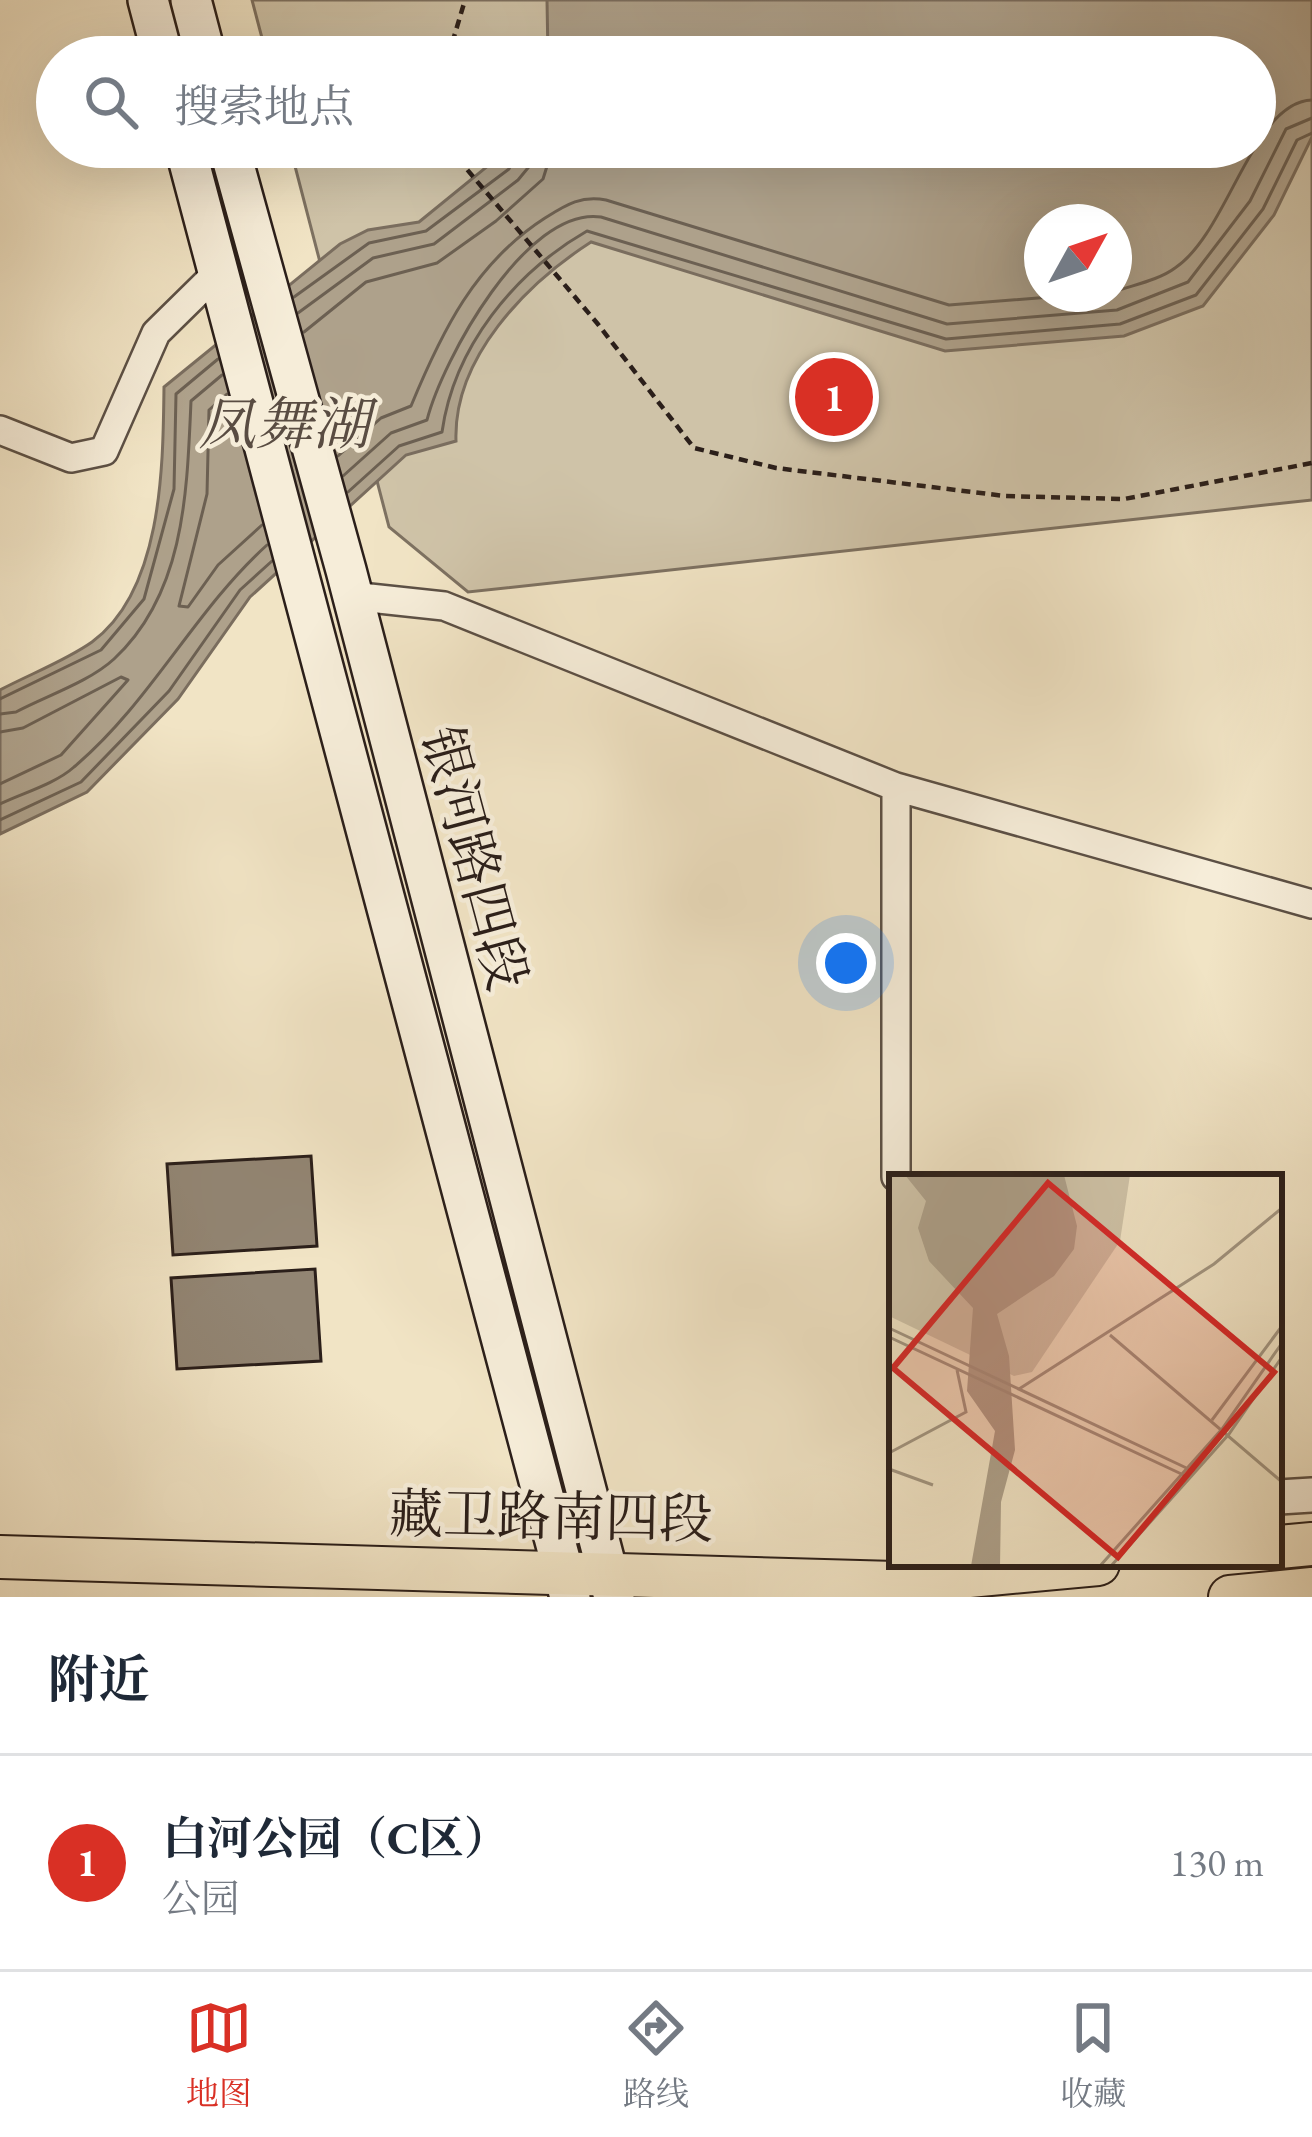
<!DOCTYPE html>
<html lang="zh">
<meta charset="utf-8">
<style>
body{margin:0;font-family:"EB Garamond","Noto Serif SC",serif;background:#f6f6f7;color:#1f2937}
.compass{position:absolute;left:1024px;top:204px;width:108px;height:108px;border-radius:50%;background:#fff;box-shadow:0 12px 48px #0002;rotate:50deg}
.you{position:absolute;left:846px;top:963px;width:42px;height:42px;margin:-30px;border:9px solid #fff;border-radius:50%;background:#1a73e8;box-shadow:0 0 0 18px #1a73e833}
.badge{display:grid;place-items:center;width:78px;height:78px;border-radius:50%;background:#d93025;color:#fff;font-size:39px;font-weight:700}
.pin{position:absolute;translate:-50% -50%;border:6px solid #fff;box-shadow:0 3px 12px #0006}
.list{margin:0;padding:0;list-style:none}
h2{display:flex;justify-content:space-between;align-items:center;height:156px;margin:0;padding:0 48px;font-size:51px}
h2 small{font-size:39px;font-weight:400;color:#747a83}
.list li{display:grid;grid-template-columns:78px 1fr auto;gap:36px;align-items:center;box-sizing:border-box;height:216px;padding:0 48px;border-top:3px solid #e0e1e3}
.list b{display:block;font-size:45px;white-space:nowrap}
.list p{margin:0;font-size:39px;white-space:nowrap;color:#747a83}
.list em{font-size:39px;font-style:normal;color:#747a83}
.icon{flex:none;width:66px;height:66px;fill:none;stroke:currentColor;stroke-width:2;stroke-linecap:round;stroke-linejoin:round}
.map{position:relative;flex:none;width:1312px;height:1597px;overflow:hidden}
.search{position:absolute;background:#fff;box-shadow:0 12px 48px #0002;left:36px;right:36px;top:36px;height:132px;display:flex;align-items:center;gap:30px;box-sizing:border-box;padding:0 42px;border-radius:66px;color:#747a83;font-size:45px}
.sheet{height:372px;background:#fff}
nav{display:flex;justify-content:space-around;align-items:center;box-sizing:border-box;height:168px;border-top:3px solid #e0e1e3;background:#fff;font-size:33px;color:#747a83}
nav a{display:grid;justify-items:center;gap:6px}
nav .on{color:#d93025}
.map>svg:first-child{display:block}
.green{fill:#cfc3a8;stroke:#7d7161;stroke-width:3;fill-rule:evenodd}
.water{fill:#aea18b;stroke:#7a6d5e;stroke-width:3;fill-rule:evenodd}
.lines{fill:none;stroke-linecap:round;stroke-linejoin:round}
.shore{stroke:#6c6052;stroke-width:3}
.building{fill:#928573;stroke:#2b1f1a;stroke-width:3}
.minor-casing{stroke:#5c5045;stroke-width:32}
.tertiary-casing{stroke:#5c5045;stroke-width:38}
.secondary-casing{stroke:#2b1f1a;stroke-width:44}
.primary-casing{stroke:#2b1f1a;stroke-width:46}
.path{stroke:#2b1f1a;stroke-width:4.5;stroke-dasharray:9 6;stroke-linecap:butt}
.minor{stroke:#f6edd9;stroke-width:27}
.tertiary{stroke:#f6edd9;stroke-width:33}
.secondary{stroke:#f6edd9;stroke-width:39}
.primary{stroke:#f1e4c5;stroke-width:42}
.labels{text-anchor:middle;stroke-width:9;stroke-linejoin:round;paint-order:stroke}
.street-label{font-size:54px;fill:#2b1f1a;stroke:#f6edd9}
.water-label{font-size:57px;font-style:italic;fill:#594c42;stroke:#f6edd9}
.inset-road{fill:none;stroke:#a29581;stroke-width:3}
.view{fill:#d62828;fill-opacity:0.15;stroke:#d62828;stroke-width:6}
.inset-edge{fill:none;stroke:#2b1f1a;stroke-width:6}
</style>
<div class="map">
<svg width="1312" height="1597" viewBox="0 0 1312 1597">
<rect width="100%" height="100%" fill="#f1e4c5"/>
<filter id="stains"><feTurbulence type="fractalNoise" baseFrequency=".00167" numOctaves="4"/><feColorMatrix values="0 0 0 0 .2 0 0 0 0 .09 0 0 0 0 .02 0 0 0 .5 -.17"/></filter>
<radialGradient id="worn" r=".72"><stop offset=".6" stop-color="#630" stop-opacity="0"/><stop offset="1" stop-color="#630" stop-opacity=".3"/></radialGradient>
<path class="green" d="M 252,0 L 1312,0 L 1312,500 L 468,592 L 389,527 L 290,147 L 1255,147 L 1255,57 L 267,57 ZM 1042,222 L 1114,222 L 1114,294 L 1042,294 Z"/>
<path class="water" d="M 547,0 L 1312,0 L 1312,137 L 1274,215 L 1203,306 L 1124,336 L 945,351 L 591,242 C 526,284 453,358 456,441 L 406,455 L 250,597 L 178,699 L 87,792 L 0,834 L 0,690 C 30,674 65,661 92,642 C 163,590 163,465 164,387 L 340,244 L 368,230 L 419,222 L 511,147 L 1255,147 L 1255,57 L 548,57 ZM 1042,222 L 1114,222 L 1114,294 L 1042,294 Z"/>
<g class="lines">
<path class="shore" d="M 1114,292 C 1133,285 1159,280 1175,268 C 1229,232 1252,102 1312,100
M 294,297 L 369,243 L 426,231 L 509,169 L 519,147
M 298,313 L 373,258 L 434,244 L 518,180 L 532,163 L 534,147
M 304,332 L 366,282 L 437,263 L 496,221 L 543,179 L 553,147
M 227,394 L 209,410 L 207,494 L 179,606 L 188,607 L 218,565 L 262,525
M 338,456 L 381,418 L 411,406 C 442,331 475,263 545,218 C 566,205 581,195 606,200 L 949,305 L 1088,294
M 343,476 L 391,433 L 427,420 C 442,361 526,206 601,217 L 947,324 L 1117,310 L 1188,282 L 1250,201 L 1286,129 L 1312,118
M 348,492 L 399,446 L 442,432 C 454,347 514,273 587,231 L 946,339 L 1120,324 L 1196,295 L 1263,209 L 1297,140 L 1312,133
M 0,699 L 101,650 L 144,599 L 174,489 L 176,394 L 218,359
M 0,714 L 16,712 C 46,696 89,682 114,659 C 185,593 187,492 191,401 L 222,375
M 0,732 L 23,728 L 121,677 L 128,680 L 61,755 L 0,784
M 0,804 C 23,793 55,784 74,767 C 151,702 194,611 267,545
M 0,820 L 81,782 L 169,691 L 240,590 L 272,561"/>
</g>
<path class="building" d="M 311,1156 L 317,1246 L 173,1255 L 167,1164 Z
M 315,1269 L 321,1361 L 177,1369 L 171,1278 Z"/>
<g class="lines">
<g class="minor-casing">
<path id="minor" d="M 0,430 L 71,458 L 104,451 L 156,333 L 217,273
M 351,596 L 444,606 L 896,787 L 1312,904
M 896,1177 L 896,787"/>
</g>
<g class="tertiary-casing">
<path id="tertiary" d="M 1279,1497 L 1312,1495"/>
</g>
<g class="secondary-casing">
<path id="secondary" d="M 148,0 L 163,57
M 191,0 L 206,57
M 185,147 L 570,1597
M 229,147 L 346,570 L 614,1597"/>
</g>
<g class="primary-casing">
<path id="primary" d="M 1279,1547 L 1312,1544
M 0,1557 L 895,1583 L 1098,1564
M 1230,1597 L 1312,1589"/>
</g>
<path class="path" d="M 448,57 L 465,0
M 448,147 L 597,323 L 694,448 L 776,468 L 1005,496 L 1124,499 L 1312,463"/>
<use href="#minor" class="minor"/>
<use href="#tertiary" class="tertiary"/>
<use href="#secondary" class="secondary"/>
<use href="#primary" class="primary"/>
</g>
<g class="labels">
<g class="street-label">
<text transform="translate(475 858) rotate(75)" y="19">银河路四段</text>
<text transform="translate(551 1516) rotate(1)" y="19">藏卫路南四段</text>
</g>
<g class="water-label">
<text x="284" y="444">凤舞湖</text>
</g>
</g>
<g transform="translate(889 1174)">
<rect width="393" height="393" fill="#f1e4c5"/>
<path d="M 0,1 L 241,1 L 231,67 L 143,198 L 125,202 L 0,142 Z" fill="#cfc3a8"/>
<path d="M 16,1 L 175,1 L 188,52 L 185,75 L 165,102 L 108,140 L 120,182 L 126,276 L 112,328 L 111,392 L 82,392 L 106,257 L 78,217 L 84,134 L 40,87 L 29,54 L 37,27 Z" fill="#aea18b"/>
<path class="inset-road" d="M 0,154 L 306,298M 221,161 L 393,308M 0,163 L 301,304M 130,215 L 325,90 L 393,34M 323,246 L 393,152M 0,279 L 77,238 L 68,196M 0,295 L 44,311M 211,392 L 333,255 L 393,169M 222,392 L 340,260 L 393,183"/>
<path class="view" d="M 159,9 L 385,198 L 229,383 L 4,194 Z"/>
<rect width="393" height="393" class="inset-edge"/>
</g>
<rect width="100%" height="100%" filter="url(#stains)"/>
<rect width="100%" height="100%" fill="url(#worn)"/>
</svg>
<svg class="compass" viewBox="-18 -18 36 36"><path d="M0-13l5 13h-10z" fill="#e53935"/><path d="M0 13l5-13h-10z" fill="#747a83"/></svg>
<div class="you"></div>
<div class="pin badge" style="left:834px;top:397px">1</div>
<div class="search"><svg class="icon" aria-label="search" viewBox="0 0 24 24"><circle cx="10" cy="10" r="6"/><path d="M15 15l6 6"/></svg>搜索地点</div>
</div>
<section class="sheet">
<h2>附近<small></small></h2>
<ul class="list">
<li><span class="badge">1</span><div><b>白河公园（C区）</b><p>公园</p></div><em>130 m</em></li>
</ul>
</section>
<nav>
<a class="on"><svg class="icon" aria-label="map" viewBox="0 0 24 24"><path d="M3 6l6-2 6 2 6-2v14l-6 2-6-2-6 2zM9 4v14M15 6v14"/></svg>地图</a>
<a><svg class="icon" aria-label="directions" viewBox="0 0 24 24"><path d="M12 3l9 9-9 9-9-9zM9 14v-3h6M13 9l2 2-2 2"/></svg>路线</a>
<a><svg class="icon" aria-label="saved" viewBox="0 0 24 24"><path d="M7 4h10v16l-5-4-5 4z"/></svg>收藏</a>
</nav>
